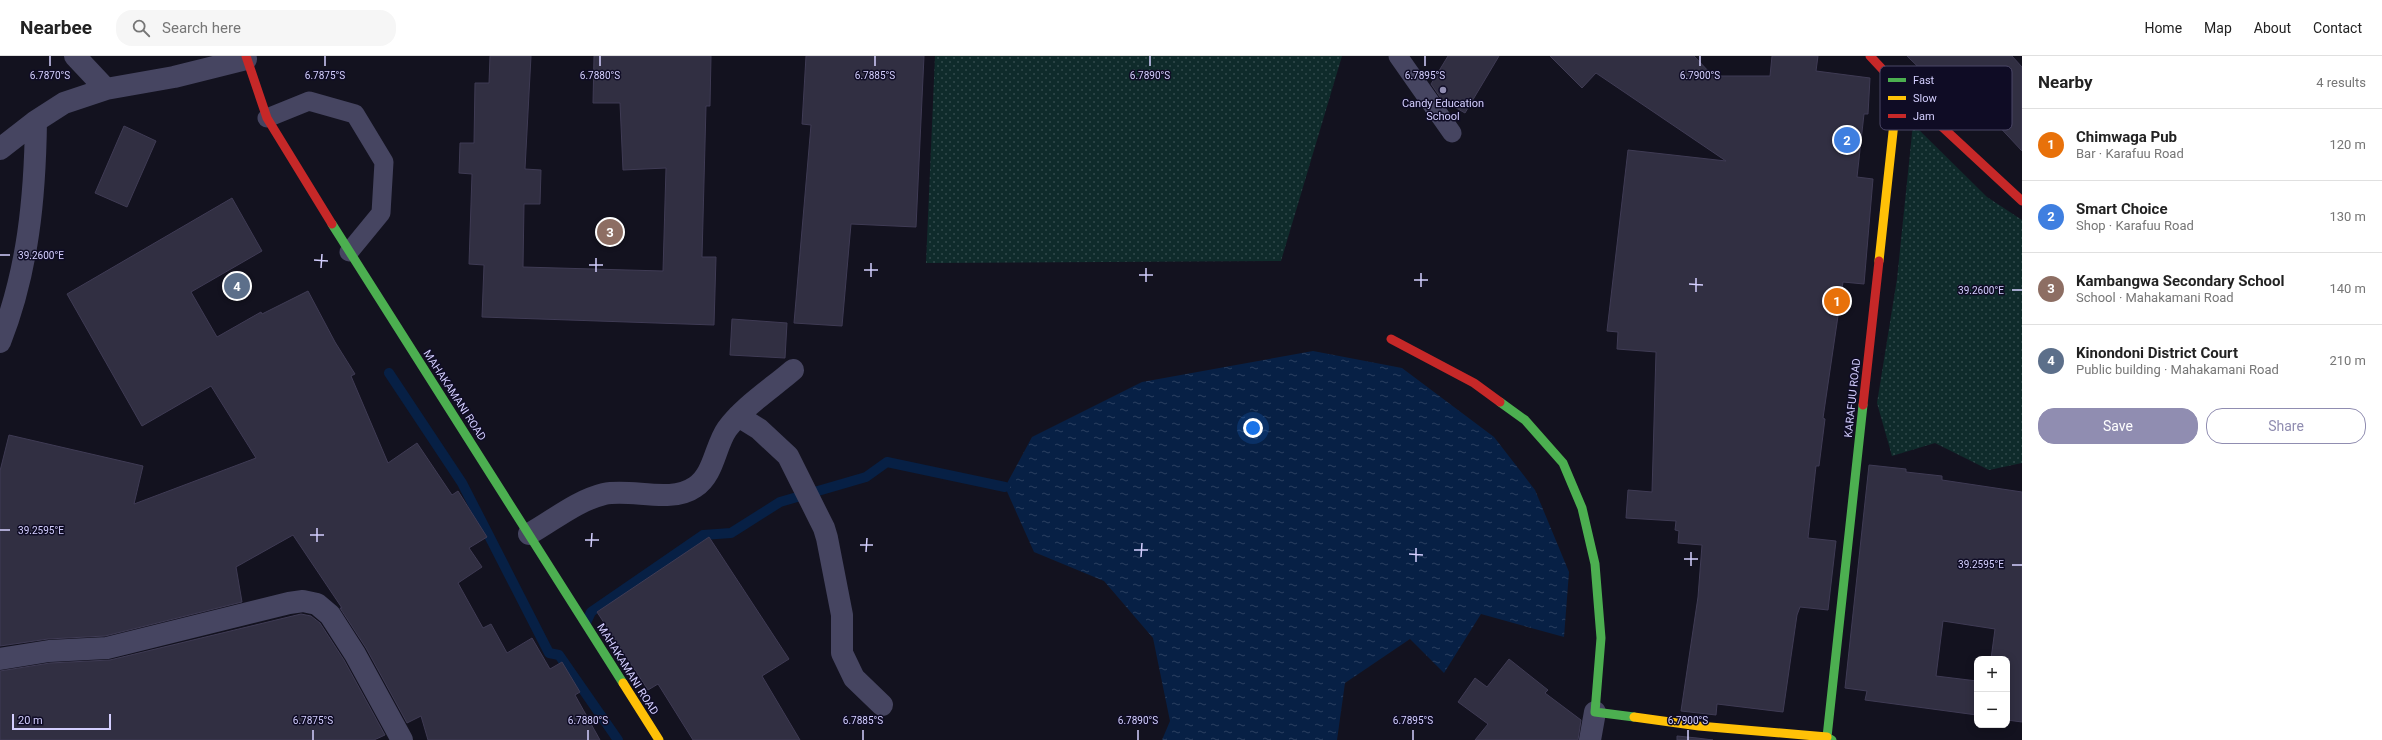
<!DOCTYPE html>
<meta charset="utf-8">
<style>
body{margin:0;font-family:Roboto,sans-serif;background:#f6f6f6;color:#222}
.controls{position:absolute;right:12px;bottom:12px;display:grid;overflow:hidden;border-radius:8px;box-shadow:0 2px 10px #0003}
.controls button{width:36px;height:36px;display:grid;place-items:center;padding:0;border:0;border-bottom:1px solid #e0e0e0;background:#fff;color:#222;font:20px sans-serif}
.scale{position:absolute;left:12px;bottom:10px;width:99px;box-sizing:border-box;padding-left:4px;border:2px solid #d4cfff;border-top:0;font-size:11px;line-height:14px;white-space:nowrap;color:#d4cfff;-webkit-text-stroke:3px #0f0c25;paint-order:stroke}
.you{position:absolute;left:1253px;top:372px;width:14px;height:14px;margin:-10px;border:3px solid #fff;border-radius:50%;background:#1a73e8;box-shadow:0 0 0 6px #1a73e833}
.badge{display:grid;place-items:center;width:26px;height:26px;border-radius:50%;background:#908db1;color:#fff;font-size:13px;font-weight:700}
.pin{position:absolute;translate:-50% -50%;border:2px solid #fff;box-shadow:0 1px 4px #0006}
.list{margin:0;padding:0;list-style:none}
h2{display:flex;justify-content:space-between;align-items:center;height:52px;margin:0;padding:0 16px;font-size:17px}
h2 small{font-size:13px;font-weight:400;color:#767676}
.list li{display:grid;grid-template-columns:26px 1fr auto;gap:12px;align-items:center;box-sizing:border-box;height:72px;padding:0 16px;border-top:1px solid #e0e0e0}
.list b{display:block;font-size:15px;white-space:nowrap}
.list p{margin:0;font-size:13px;white-space:nowrap;color:#767676}
.list em{font-size:13px;font-style:normal;color:#767676}
.actions{display:flex;gap:8px;padding:12px 16px}
.actions a{flex:1;padding:9px 0;border:1px solid #908db1;border-radius:16px;text-align:center;font-size:14px;color:#908db1}
.actions .main{background:#908db1;color:#fff}
.icon{flex:none;width:22px;height:22px;fill:none;stroke:currentColor;stroke-width:2;stroke-linecap:round;stroke-linejoin:round}
.map{position:relative;flex:none;width:2022px;height:684px;overflow:hidden}
header{display:flex;align-items:center;gap:24px;box-sizing:border-box;height:56px;padding:0 20px;background:#fff;border-bottom:1px solid #e0e0e0}
header strong{font-size:19px}
nav{display:flex;gap:22px;margin-inline-start:auto;font-size:14px}
.search{width:280px;height:36px;background:#f6f6f6;display:flex;align-items:center;gap:10px;box-sizing:border-box;padding:0 14px;border-radius:16px;color:#767676;font-size:15px}
main{display:flex}
aside{flex:1;background:#fff}
.map>svg:first-child{display:block}
.park{fill:url(#park-dots)}
.water{fill:url(#water-ripples)}
.lines{fill:none;stroke-linecap:round;stroke-linejoin:round}
.stream{stroke:#072045;stroke-width:10}
.building{fill:#312f42;stroke:#3f3b54}
.lane{stroke:#464561;stroke-width:19}
.street{stroke:#464561;stroke-width:22}
.fast{stroke:#4caf50;stroke-width:9}
.slow{stroke:#ffc107;stroke-width:9}
.jam{stroke:#c62828;stroke-width:9}
.ticks{fill:none;stroke:#d4cfff;stroke-width:1.5}
.poi-dot{fill:#908db1;stroke:#0f0c25;stroke-width:1.5}
.labels{text-anchor:middle;stroke-width:3;stroke-linejoin:round;paint-order:stroke}
.poi-label{font-size:11px;fill:#d4cfff;stroke:#0f0c25}
.street-label{font-size:11px;fill:#d4cfff;stroke:#0f0c25}
.key{fill:#0f0c25;stroke:#4a4666;stroke-width:1}
.key-label{font-size:11px;fill:#d4cfff}
.ticks-label{font-size:10px;text-anchor:middle;fill:#d4cfff;stroke:#0f0c25;stroke-width:3;stroke-linejoin:round;paint-order:stroke}
</style>
<header>
<strong>Nearbee</strong>
<div class="search"><svg class="icon" aria-label="search" viewBox="0 0 24 24"><circle cx="10" cy="10" r="6"/><path d="M15 15l6 6"/></svg>Search here</div>
<nav><a>Home</a><a>Map</a><a>About</a><a>Contact</a></nav>
</header>
<main>
<div class="map">
<svg width="2022" height="684" viewBox="0 0 2022 684">
<defs>
<pattern id="park-dots" width="8" height="8" patternUnits="userSpaceOnUse"><rect width="8" height="8" fill="#0f2b2b"/><path d="M2 2h.1M6 6h.1" fill="none" stroke="#31494b" stroke-width="1.8" stroke-linecap="round"/></pattern>
<pattern id="water-ripples" width="26" height="14" patternUnits="userSpaceOnUse"><rect width="26" height="14" fill="#072045"/><path d="M2 4q2-2 4 0t4 0M15 11q2-2 4 0t4 0" fill="none" stroke="#2a3f61"/></pattern>
</defs>
<rect width="100%" height="100%" fill="#13121f"/>
<path class="park" d="M 935,0 L 1342,0 L 1281,205 L 926,207 Z
M 1913,68 L 1987,141 L 2022,164 L 2022,407 L 1989,414 L 1935,387 L 1892,400 L 1877,347 L 1897,223 Z"/>
<path class="water" d="M 1313,295 L 1402,312 L 1494,381 L 1535,434 L 1569,516 L 1564,581 L 1481,558 L 1444,617 L 1410,583 L 1345,627 L 1337,684 L 1162,684 L 1170,665 L 1153,582 L 1104,525 L 1034,496 L 1005,431 L 1032,381 L 1142,326 Z"/>
<g class="lines">
<path class="stream" d="M 389,317 L 462,427 L 549,597 L 559,599 L 618,684
M 586,567 L 591,556 L 703,479 L 731,477 L 780,446 L 866,421 L 887,406 L 1005,431"/>
</g>
<path class="building" d="M 490,0 L 531,0 L 525,113 L 541,114 L 540,148 L 524,148 L 523,211 L 663,215 L 666,112 L 623,114 L 620,47 L 593,47 L 594,0 L 711,0 L 710,50 L 706,50 L 702,201 L 716,201 L 714,269 L 482,261 L 484,209 L 469,208 L 472,118 L 459,117 L 460,87 L 474,87 L 475,27 L 489,27 Z
M 806,0 L 924,0 L 916,171 L 851,168 L 842,270 L 794,267 L 811,69 L 802,68 Z
M 1448,0 L 1499,0 L 1465,57 L 1442,44 L 1431,28 Z
M 1550,0 L 1694,0 L 1713,20 L 1770,20 L 1772,0 L 1818,0 L 1816,15 L 1870,22 L 1868,58 L 1864,58 L 1857,121 L 1873,123 L 1864,228 L 1843,226 L 1823,362 L 1825,363 L 1819,410 L 1816,410 L 1808,482 L 1836,485 L 1828,554 L 1800,551 L 1797,559 L 1783,656 L 1717,648 L 1716,659 L 1681,655 L 1698,541 L 1702,489 L 1678,487 L 1679,475 L 1675,474 L 1676,465 L 1626,462 L 1628,434 L 1652,436 L 1656,296 L 1617,293 L 1618,276 L 1607,275 L 1628,94 L 1726,105 L 1596,17 L 1582,32 Z
M 1907,0 L 2012,0 L 2022,11 L 2022,95 L 1993,64 L 1983,74 Z
M 124,70 L 156,85 L 127,151 L 95,137 Z
M 232,142 L 262,195 L 191,236 L 217,281 L 261,256 L 262,258 L 308,235 L 335,286 L 355,318 L 351,320 L 388,407 L 417,387 L 452,439 L 458,435 L 487,481 L 469,492 L 482,511 L 458,527 L 483,572 L 491,568 L 507,597 L 532,582 L 550,613 L 562,606 L 580,636 L 575,639 L 600,684 L 428,684 L 421,660 L 407,667 L 366,592 L 340,552 L 342,552 L 293,479 L 236,511 L 242,546 L 105,580 L 48,583 L 0,590 L 0,415 L 9,379 L 143,410 L 134,448 L 256,402 L 211,330 L 142,370 L 67,238 Z
M 732,263 L 787,267 L 785,302 L 730,299 Z
M 1869,409 L 1906,413 L 1906,416 L 1942,420 L 1942,424 L 2022,436 L 2022,666 L 2007,664 L 2007,603 L 1991,603 L 1995,573 L 1943,565 L 1936,620 L 1977,625 L 1977,659 L 1865,644 L 1867,635 L 1845,632 Z
M 709,481 L 789,603 L 762,620 L 800,684 L 693,684 L 658,628 L 648,634 L 597,556 Z
M 301,558 L 311,560 L 320,567 L 344,604 L 385,679 L 374,684 L 0,684 L 0,615 L 50,607 L 110,604 Z
M 1509,603 L 1548,634 L 1545,637 L 1581,664 L 1578,684 L 1475,684 L 1488,668 L 1458,646 L 1475,622 L 1487,631 Z
M 1677,680 L 1697,682 L 1713,684 L 1677,684 Z"/>
<g class="lines">
<path class="lane" d="M 1398,0 L 1452,77
M 267,62 L 309,45 L 355,58 L 384,106 L 381,157 L 349,196"/>
<path class="street" d="M 75,0 L 106,33
M 0,93 L 36,65
M 0,286 C 28,215 35,142 36,65 L 64,47 L 106,33 L 174,21 L 246,3
M 738,360 L 759,373 L 788,400 L 824,472 L 827,482 L 842,559 L 842,597 L 854,622 L 882,649
M 529,478 C 554,464 576,445 604,438 C 631,432 671,448 695,431 C 714,419 715,390 727,373 C 744,350 771,333 793,314
M 0,603 L 49,595 L 107,592 L 289,547 L 303,545 L 317,548 L 330,559 L 355,598 L 402,684
M 1590,684 L 1595,656"/>
<path class="fast" d="M 332,168 L 623,627
M 1500,346 L 1525,364 L 1563,407 L 1582,452 L 1595,508 L 1601,582 L 1595,656 L 1634,661
M 1832,684 L 1827,681 L 1863,349"/>
<path class="slow" d="M 1879,205 L 1898,30
M 623,627 L 659,684
M 1634,661 L 1699,670 L 1827,681"/>
<path class="jam" d="M 246,0 L 267,62 L 332,168
M 1870,0 L 1898,30 L 2022,145
M 1391,283 L 1474,327 L 1500,346
M 1863,349 L 1879,205"/>
</g>
<path class="ticks" d="M 50,10 L 50,0M 325,10 L 325,0M 600,10 L 600,0M 875,10 L 875,0M 1150,10 L 1150,0M 1425,10 L 1425,0M 1700,10 L 1700,0M 0,199 L 10,199M 314,204 L 328,205M 589,209 L 603,209M 321,212 L 322,198M 864,214 L 878,214M 596,216 L 596,202M 1139,219 L 1153,219M 871,221 L 871,207M 1414,224 L 1428,224M 1146,226 L 1146,212M 1689,228 L 1703,229M 1421,231 L 1421,217M 2012,234 L 2022,234M 1696,236 L 1696,222M 0,474 L 10,474M 310,479 L 324,479M 585,484 L 599,484M 317,486 L 317,472M 860,489 L 873,489M 591,491 L 592,477M 1134,494 L 1148,494M 866,496 L 867,482M 1409,498 L 1423,499M 1141,501 L 1142,487M 1684,503 L 1698,503M 1416,506 L 1416,492M 2012,509 L 2022,509M 1691,510 L 1691,496M 313,684 L 313,674M 588,684 L 588,674M 863,684 L 863,674M 1138,684 L 1138,674M 1413,684 L 1413,674M 1688,684 L 1688,674"/>
<circle class="poi-dot" cx="1443" cy="34" r="4"/>
<g class="labels">
<g class="poi-label">
<text x="1443" y="51">Candy Education<tspan x="1443" dy="13">School</tspan></text>
</g>
<g class="street-label">
<text transform="translate(455 339) rotate(57)" y="4">MAHAKAMANI ROAD</text>
<text transform="translate(1852 342) rotate(-84)" y="4">KARAFUU ROAD</text>
<text transform="translate(628 613) rotate(58)" y="4">MAHAKAMANI ROAD</text>
</g>
</g>
<rect x="1880" y="10" width="132" height="64" rx="6" class="key"/>
<rect x="1888" y="22" width="18" height="4" fill="#4caf50"/>
<rect x="1888" y="40" width="18" height="4" fill="#ffc107"/>
<rect x="1888" y="58" width="18" height="4" fill="#c62828"/>
<g class="key-label">
<text x="1913" y="28">Fast</text>
<text x="1913" y="46">Slow</text>
<text x="1913" y="64">Jam</text>
</g>
<g class="ticks-label">
<text x="50" y="23">6.7870°S</text>
<text x="325" y="23">6.7875°S</text>
<text x="600" y="23">6.7880°S</text>
<text x="875" y="23">6.7885°S</text>
<text x="1150" y="23">6.7890°S</text>
<text x="1425" y="23">6.7895°S</text>
<text x="1700" y="23">6.7900°S</text>
<text x="41" y="203">39.2600°E</text>
<text x="1981" y="238">39.2600°E</text>
<text x="41" y="478">39.2595°E</text>
<text x="1981" y="512">39.2595°E</text>
<text x="313" y="668">6.7875°S</text>
<text x="588" y="668">6.7880°S</text>
<text x="863" y="668">6.7885°S</text>
<text x="1138" y="668">6.7890°S</text>
<text x="1413" y="668">6.7895°S</text>
<text x="1688" y="668">6.7900°S</text>
</g>
</svg>
<div class="controls">
<button>+</button>
<button>−</button>
</div>
<div class="scale">20 m</div>
<div class="you"></div>
<div class="pin badge" style="left:1837px;top:245px;background:#e8710a">1</div>
<div class="pin badge" style="left:1847px;top:84px;background:#3f7fe0">2</div>
<div class="pin badge" style="left:610px;top:176px;background:#8d6e63">3</div>
<div class="pin badge" style="left:237px;top:230px;background:#5c6f8a">4</div>
</div>
<aside>
<h2>Nearby<small>4 results</small></h2>
<ul class="list">
<li><span class="badge" style="background:#e8710a">1</span><div><b>Chimwaga Pub</b><p>Bar · Karafuu Road</p></div><em>120 m</em></li>
<li><span class="badge" style="background:#3f7fe0">2</span><div><b>Smart Choice</b><p>Shop · Karafuu Road</p></div><em>130 m</em></li>
<li><span class="badge" style="background:#8d6e63">3</span><div><b>Kambangwa Secondary School</b><p>School · Mahakamani Road</p></div><em>140 m</em></li>
<li><span class="badge" style="background:#5c6f8a">4</span><div><b>Kinondoni District Court</b><p>Public building · Mahakamani Road</p></div><em>210 m</em></li>
</ul>
<div class="actions"><a class="main">Save</a><a>Share</a></div>
</aside>
</main>
